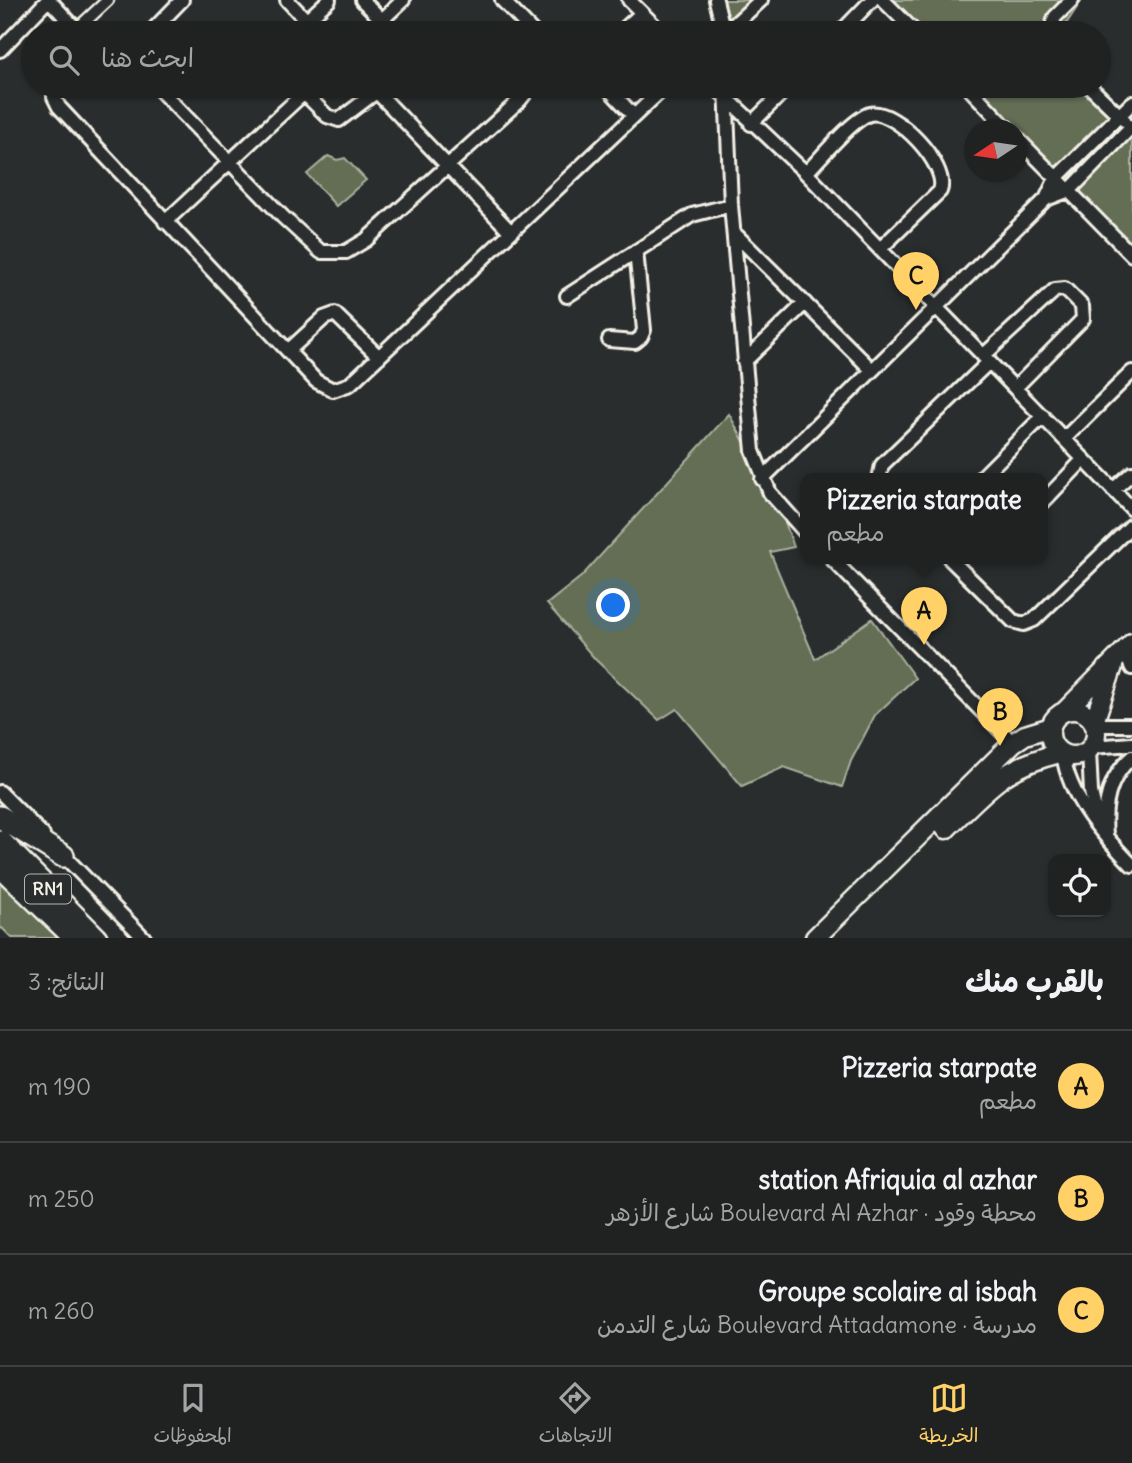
<!DOCTYPE html>
<html lang="ar">
<meta charset="utf-8">
<style>
body{margin:0;font-family:Delius,"Playpen Sans Arabic",sans-serif;background:#2d2f2f;color:#f1f3f6;direction:rtl}
.controls{position:absolute;right:21px;bottom:21px;display:grid;overflow:hidden;border-radius:14px;box-shadow:0 2px 5px #0004}
.controls button{width:63px;height:63px;display:grid;place-items:center;padding:0;border:0;border-bottom:2px solid #3d3f40;background:#202222;color:#f1f3f6;font:35px sans-serif}
.compass{position:absolute;left:964px;top:119px;width:63px;height:63px;border-radius:50%;background:#202222;box-shadow:0 2px 5px #0004;rotate:257deg}
.you{position:absolute;left:614px;top:606px;width:24px;height:24px;margin:-18px;border:5px solid #fff;border-radius:50%;background:#1a73e8;box-shadow:0 0 0 10px #1a73e833}
.badge{display:grid;place-items:center;width:46px;height:46px;border-radius:50%;background:#ffd166;color:#111;font-size:23px;font-weight:700}
.pin{position:absolute;translate:-50% -58px;filter:drop-shadow(0 2px 4px #0008)}
.pin::after{content:'';position:absolute;top:37px;width:24px;height:21px;background:inherit;clip-path:polygon(0 0,100% 0,50% 100%)}
.popup{position:absolute;left:800px;top:473px;width:248px;height:91px;box-sizing:border-box;display:grid;place-content:center;border-radius:14px;background:#202222;filter:drop-shadow(0 2px 5px #0005);font-size:23px;white-space:nowrap;color:#a2a4a5}
.popup b{font-size:26px;color:#f1f3f6}
.popup::after{content:'';position:absolute;left:50%;top:100%;margin-left:-14px;border:14px solid transparent;border-top-color:#202222}
.list{margin:0;padding:0;list-style:none}
h2{display:flex;justify-content:space-between;align-items:center;height:91px;margin:0;padding:0 28px;font-size:30px}
h2 small{font-size:23px;font-weight:400;color:#a2a4a5}
.list li{display:grid;grid-template-columns:46px 1fr auto;gap:21px;align-items:center;box-sizing:border-box;height:112px;padding:0 28px;border-top:2px solid #3d3f40}
.list b{display:block;font-size:26px;white-space:nowrap}
.list p{margin:0;font-size:23px;white-space:nowrap;color:#a2a4a5}
.list em{font-size:23px;font-style:normal;color:#a2a4a5}
.icon{flex:none;width:38px;height:38px;fill:none;stroke:currentColor;stroke-width:2;stroke-linecap:round;stroke-linejoin:round}
.map{position:relative;flex:none;width:1132px;height:938px;overflow:hidden;direction:ltr}
.search{position:absolute;background:#202222;box-shadow:0 2px 5px #0004;left:21px;right:21px;top:21px;height:77px;display:flex;align-items:center;gap:18px;box-sizing:border-box;padding:0 24px;border-radius:38px;color:#a2a4a5;font-size:26px}
.sheet{height:427px;background:#202222}
nav{display:flex;justify-content:space-around;align-items:center;box-sizing:border-box;height:98px;border-top:2px solid #3d3f40;background:#202222;font-size:19px;color:#a2a4a5}
nav a{display:grid;justify-items:center;gap:4px}
nav .on{color:#ffd166}
.map>svg:first-child{display:block}
.green{fill:#646e54;stroke:#acb09e;stroke-width:2}
.lines{fill:none;stroke-linecap:round;stroke-linejoin:round}
.pedestrian-casing{stroke:#f4f1e8;stroke-width:15}
.minor-casing{stroke:#f4f1e8;stroke-width:18}
.secondary-casing{stroke:#f4f1e8;stroke-width:23}
.trunk-casing{stroke:#f4f1e8;stroke-width:26}
.pedestrian{stroke:#2a2d2e;stroke-width:10}
.minor{stroke:#2a2d2e;stroke-width:12}
.secondary{stroke:#2a2d2e;stroke-width:18}
.trunk{stroke:#2a2d2e;stroke-width:21}
.labels{text-anchor:middle;stroke-width:5;stroke-linejoin:round;paint-order:stroke}
.shield{fill:#2a2d2e;stroke:#b7b6b0;stroke-width:2}
.shield-label{font-size:18px;font-weight:bold;fill:#f4f1e8}
</style>
<div class="map">
<svg width="1132" height="938" viewBox="0 0 1132 938">
<rect width="100%" height="100%" fill="#2a2d2e"/>
<filter id="ink" filterUnits="userSpaceOnUse"><feTurbulence type="fractalNoise" baseFrequency=".0143" numOctaves="2"/><feDisplacementMap in="SourceGraphic" scale="14" xChannelSelector="R" yChannelSelector="G"/><feConvolveMatrix kernelMatrix="1 2 1 2 8 2 1 2 1" color-interpolation-filters="sRGB"/></filter>
<g filter="url(#ink)">
<path class="green" d="M 715,0 L 758,0 L 735,26 Z
M 881,0 L 1082,0 L 1060,33 L 912,33 Z
M 962,86 L 1092,86 L 1132,134 L 1132,261 L 1017,139 L 1016,130 L 1006,129 Z
M 328,156 L 337,160 L 345,158 L 366,180 L 336,206 L 307,174 Z
M 729,414 L 779,506 L 794,547 L 770,552 L 815,659 L 872,619 L 915,678 L 875,715 L 851,761 L 842,787 L 784,767 L 742,786 L 677,709 L 659,720 L 596,660 L 547,604 L 582,576 Z
M 0,876 L 62,938 L 12,938 L 2,928 L 0,929 Z"/>
<g class="lines">
<g class="pedestrian-casing">
<path id="pedestrian" d="M 77,29 L 108,0"/>
</g>
<g class="minor-casing">
<path id="minor" d="M 49,0 L 80,33
M 287,0 L 307,21
M 362,0 L 395,33
M 502,0 L 534,33
M 629,0 L 662,33
M 716,0 L 724,33
M 883,0 L 916,33
M 383,19 L 403,0
M 150,33 L 182,0
M 293,33 L 329,0
M 620,33 L 642,13
M 725,33 L 761,0
M 840,33 L 872,0
M 1050,33 L 1055,17 L 1072,0
M 0,50 L 48,0
M 57,86 L 54,97 L 59,107 L 316,381 L 333,390 L 350,384 L 666,86
M 156,86 L 283,217 L 321,252 L 346,252 L 366,240 L 520,100 L 531,86
M 297,86 L 327,116 L 339,120 L 384,86
M 606,86 L 634,116
M 714,86 L 806,173 L 1132,509
M 726,86 L 731,205 L 753,451 L 770,493 L 805,532
M 967,86 L 1009,130
M 1089,86 L 1124,120
M 377,92 L 510,231
M 751,124 L 789,86
M 1016,137 L 1132,255
M 806,173 C 820,159 853,118 870,114 C 895,108 950,166 940,191 L 880,249
M 1046,199 L 1070,190 L 1132,126
M 165,222 L 304,93
M 734,233 L 872,370
M 567,296 L 692,215 L 731,205
M 609,340 L 635,342 L 641,337 L 644,330 L 636,251
M 288,351 L 324,318 L 335,314 L 379,357
M 983,356 L 1055,290 L 1065,289 L 1082,306 L 1083,319 L 1015,388
M 744,362 L 805,303
M 1064,439 L 1132,372
M 762,479 L 1046,199 L 1056,178 L 1132,103
M 879,479 L 882,465 L 989,362
M 980,479 L 1043,416
M 1113,490 L 1132,473
M 1043,502 L 1083,460
M 832,559 L 1013,743
M 950,559 L 1013,621 L 1024,624 L 1034,620 L 1132,525
M 1124,651 L 1132,668
M 1095,725 L 1132,725
M 1092,747 L 1132,744
M 1089,751 L 1091,792 L 1097,818
M 1063,754 C 1069,798 1102,834 1132,865
M 0,792 L 43,835
M 1106,834 C 1103,805 1109,777 1132,757
M 59,851 L 144,938"/>
</g>
<g class="secondary-casing">
<path id="secondary" d="M1050 733a23 23 0 1 1 46 0a23 23 0 1 1-46 0Z
M 1065,711 L 1132,643
M 1094,722 L 1113,666
M 946,829 C 986,790 1004,766 1060,753
M 815,938 L 1013,743 L 1025,735 L 1051,727"/>
</g>
<g class="trunk-casing">
<path id="trunk" d="M 0,817 L 63,856
M 0,841 L 96,938
M 0,866 L 75,938"/>
</g>
<use href="#pedestrian" class="pedestrian"/>
<use href="#minor" class="minor"/>
<use href="#secondary" class="secondary"/>
<use href="#trunk" class="trunk"/>
</g>
</g>
<g class="labels">
<rect class="shield" x="25" y="874.5" width="46" height="29" rx="5"/>
<g class="shield-label">
<text x="48" y="895">RN1</text>
</g>
</g>
</svg>
<div class="controls">
<button><svg class="icon" aria-label="locate" viewBox="0 0 24 24"><circle cx="12" cy="12" r="6"/><path d="M12 2v4M12 18v4M2 12h4M18 12h4"/></svg></button>
</div>
<svg class="compass" viewBox="-18 -18 36 36"><path d="M0-13l5 13h-10z" fill="#e53935"/><path d="M0 13l5-13h-10z" fill="#a2a4a5"/></svg>
<div class="you"></div>
<div class="pin badge" style="left:924px;top:645px">A</div>
<div class="popup"><b>Pizzeria starpate</b>مطعم</div>
<div class="pin badge" style="left:1000px;top:746px">B</div>
<div class="pin badge" style="left:916px;top:310px">C</div>
<div class="search"><svg class="icon" aria-label="search" viewBox="0 0 24 24"><circle cx="10" cy="10" r="6"/><path d="M15 15l6 6"/></svg>ابحث هنا</div>
</div>
<section class="sheet">
<h2>بالقرب منك<small>النتائج: 3</small></h2>
<ul class="list">
<li><span class="badge">A</span><div><b>Pizzeria starpate</b><p>مطعم</p></div><em>190 m</em></li>
<li><span class="badge">B</span><div><b>station Afriquia al azhar</b><p>محطة وقود · Boulevard Al Azhar شارع الأزهر</p></div><em>250 m</em></li>
<li><span class="badge">C</span><div><b>Groupe scolaire al isbah</b><p>مدرسة · Boulevard Attadamone شارع التدمن</p></div><em>260 m</em></li>
</ul>
</section>
<nav>
<a class="on"><svg class="icon" aria-label="map" viewBox="0 0 24 24"><path d="M3 6l6-2 6 2 6-2v14l-6 2-6-2-6 2zM9 4v14M15 6v14"/></svg>الخريطة</a>
<a><svg class="icon" aria-label="directions" viewBox="0 0 24 24"><path d="M12 3l9 9-9 9-9-9zM9 14v-3h6M13 9l2 2-2 2"/></svg>الاتجاهات</a>
<a><svg class="icon" aria-label="saved" viewBox="0 0 24 24"><path d="M7 4h10v16l-5-4-5 4z"/></svg>المحفوظات</a>
</nav>
